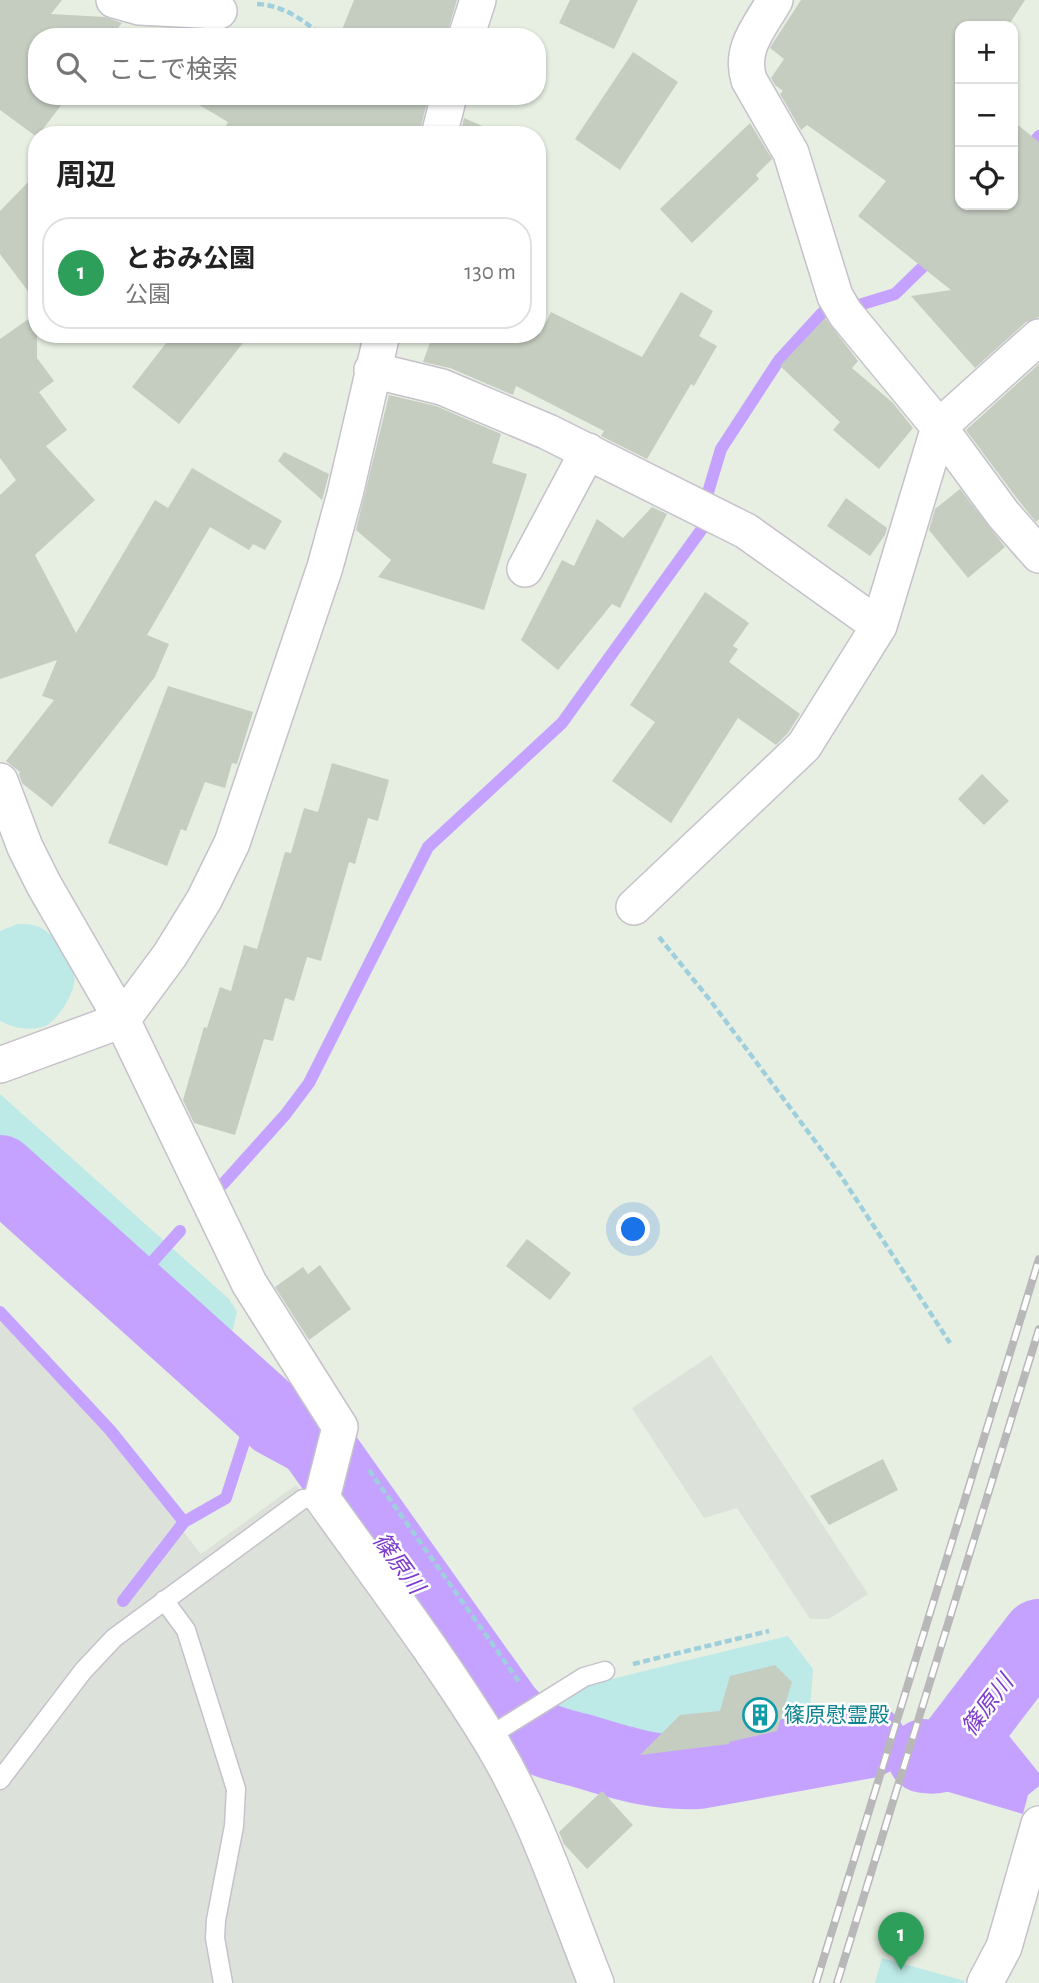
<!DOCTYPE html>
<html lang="ja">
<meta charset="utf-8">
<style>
body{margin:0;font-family:"Alegreya Sans","Noto Sans JP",sans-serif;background:#f2f2f2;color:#222}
.controls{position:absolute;right:21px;top:21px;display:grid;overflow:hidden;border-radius:14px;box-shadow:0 2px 5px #0004}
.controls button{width:63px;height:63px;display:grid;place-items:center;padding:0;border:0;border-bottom:2px solid #e0e0e0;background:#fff;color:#222;font:35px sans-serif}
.you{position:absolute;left:634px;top:1230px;width:24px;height:24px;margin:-18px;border:5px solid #fff;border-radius:50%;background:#1a73e8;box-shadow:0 0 0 10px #1a73e833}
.badge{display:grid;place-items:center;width:46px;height:46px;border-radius:50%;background:#7c3aed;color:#fff;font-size:23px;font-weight:700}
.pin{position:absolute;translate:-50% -58px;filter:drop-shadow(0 2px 4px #0008)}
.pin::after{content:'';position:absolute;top:37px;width:24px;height:21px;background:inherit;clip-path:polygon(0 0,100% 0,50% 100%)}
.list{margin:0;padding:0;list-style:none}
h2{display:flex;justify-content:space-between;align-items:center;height:91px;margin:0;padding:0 28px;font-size:30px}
h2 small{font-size:23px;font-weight:400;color:#767676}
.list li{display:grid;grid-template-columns:46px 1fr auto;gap:21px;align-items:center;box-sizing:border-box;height:112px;margin:0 14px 14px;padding:0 14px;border:2px solid #e0e0e0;border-radius:28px}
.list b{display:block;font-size:26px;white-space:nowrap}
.list p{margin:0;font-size:23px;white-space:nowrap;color:#767676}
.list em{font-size:23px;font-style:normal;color:#767676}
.icon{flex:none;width:38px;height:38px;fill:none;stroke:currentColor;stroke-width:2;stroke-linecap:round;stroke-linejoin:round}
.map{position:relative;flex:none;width:1039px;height:1983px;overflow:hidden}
.search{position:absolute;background:#fff;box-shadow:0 2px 5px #0004;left:28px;top:28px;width:518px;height:77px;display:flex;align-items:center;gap:18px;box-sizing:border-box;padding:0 24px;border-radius:28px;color:#767676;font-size:26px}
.panel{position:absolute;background:#fff;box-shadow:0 2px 5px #0004;left:28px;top:126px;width:518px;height:217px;border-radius:28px}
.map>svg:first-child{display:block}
.industrial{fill:#dce2da}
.green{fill:#bde9e6}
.water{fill:#c5a2ff}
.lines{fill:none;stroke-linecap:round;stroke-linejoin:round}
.stream{stroke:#c5a2ff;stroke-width:12}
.river{stroke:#c5a2ff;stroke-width:74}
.building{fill:#c5cdc1}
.lane-casing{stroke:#c6c1ca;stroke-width:21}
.street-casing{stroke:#c6c1ca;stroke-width:38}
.path{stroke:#9fcfdc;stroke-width:4.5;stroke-dasharray:7 3.5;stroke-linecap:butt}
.lane{stroke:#fff;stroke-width:18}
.street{stroke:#fff;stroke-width:35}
.rail-casing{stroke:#b9b8b9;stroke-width:8}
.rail{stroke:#fff;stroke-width:5;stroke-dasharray:16;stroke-linecap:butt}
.labels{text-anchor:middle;stroke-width:5;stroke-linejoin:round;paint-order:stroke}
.culture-label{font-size:21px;fill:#0d838f;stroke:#fff;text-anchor:start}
.water-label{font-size:23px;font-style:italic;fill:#7d3bcd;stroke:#fff}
</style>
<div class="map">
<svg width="1039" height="1983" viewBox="0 0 1039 1983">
<rect width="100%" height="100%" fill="#e6efe2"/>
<path class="industrial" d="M 0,1321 L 106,1434 L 201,1554 L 296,1485 L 442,1688 L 515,1815 L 583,1983 L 0,1983 Z
M 711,1355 L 868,1594 L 829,1619 L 810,1619 L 737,1508 L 704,1518 L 632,1408 Z"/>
<path class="green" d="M 18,924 C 25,924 33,924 39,927 C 58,936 78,962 74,984 C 72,996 58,1019 47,1025 C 33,1032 13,1028 0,1021 L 0,931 Z
M 0,1094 L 229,1299 L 237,1312 L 233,1329 L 218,1336 L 204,1330 L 0,1147 Z
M 788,1636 L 813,1669 L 808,1735 L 696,1757 L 671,1757 L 648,1754 L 532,1720 L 587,1685 Z
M 882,1958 L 965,1981 L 964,1983 L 875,1983 Z"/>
<path class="water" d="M 1006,1732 L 1039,1773 L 1039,1786 L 1028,1795 L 1023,1814 L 935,1788 L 936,1782 L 946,1785 L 975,1770 Z"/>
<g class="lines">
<path class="stream" d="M 1013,169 L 1039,136
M 859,305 L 895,294 L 934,256
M 706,499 L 721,449 L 779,360 L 822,313
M 223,1184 L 285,1115 L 309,1083 L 428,847 L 562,723 L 704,526
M 129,1288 L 180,1231
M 0,1312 L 110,1430 L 184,1522
M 123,1601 L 184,1522 L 226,1498 L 257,1402"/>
<path class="river" d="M 0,1172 L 276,1420 L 311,1439 L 319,1448 L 505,1710 C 514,1720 522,1729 534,1735 C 550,1744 568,1747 586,1752 C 625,1764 657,1774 698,1772 L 869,1741
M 924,1756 C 937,1758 945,1756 955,1746 L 1039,1636"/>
</g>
<path class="building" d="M 0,0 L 62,0 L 51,14 L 105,17 L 122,23 L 111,37 L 37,37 L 37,96 L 68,96 L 37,137 L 0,110 Z
M 354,0 L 457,0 L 446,37 L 339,37 Z
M 570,0 L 638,0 L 614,49 L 559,23 Z
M 801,0 L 1025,0 L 1008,26 L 960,26 L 960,205 L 1013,205 L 1013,121 L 1039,142 L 1039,317 L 1026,322 L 975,368 L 911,296 L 951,290 L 858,216 L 886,181 L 807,125 L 801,130 L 780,94 L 783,91 L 775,85 L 771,78 L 784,59 L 770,48 L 771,46 Z
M 153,28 L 201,30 L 201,37 L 152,37 Z
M 633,52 L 678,82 L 620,170 L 575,139 Z
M 184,96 L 413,96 L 427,102 L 419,135 L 220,135 L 228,122 Z
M 464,118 L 503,135 L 460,135 Z
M 750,123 L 772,159 L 756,175 L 759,179 L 692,243 L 660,209 Z
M 37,173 L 37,303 L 0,254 L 0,211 Z
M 681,292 L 713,311 L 699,336 L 717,346 L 694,386 L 691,384 L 647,459 L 601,436 L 604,431 L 516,386 L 513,395 L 450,368 L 423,362 L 433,334 L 540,334 L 551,312 L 642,357 Z
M 37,313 L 37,358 L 54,381 L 39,392 L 67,430 L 46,446 L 95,500 L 35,555 L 76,633 L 155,500 L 168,508 L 192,468 L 282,521 L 265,550 L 253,544 L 249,550 L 210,527 L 147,635 L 169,644 L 155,677 L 52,807 L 22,783 L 19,774 L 20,772 L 6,761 L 54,700 L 42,696 L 57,660 L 0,679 L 0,495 L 16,480 L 0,458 L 0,339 Z
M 825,318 L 858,361 L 852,368 L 893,403 L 913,428 L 879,469 L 833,430 L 840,422 L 780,366 Z
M 173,334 L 250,334 L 179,424 L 132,387 Z
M 1039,364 L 1039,519 L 1036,522 L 1019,501 L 966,430 Z
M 389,395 L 436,406 L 501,434 L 492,463 L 527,474 L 484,610 L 378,577 L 391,560 L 356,530 Z
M 284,452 L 329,474 L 322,500 L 278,461 Z
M 960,489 L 1005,547 L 968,578 L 929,530 L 935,509 Z
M 846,498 L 887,528 L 885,535 L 870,556 L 827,526 Z
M 652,507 L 667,514 L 620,608 L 612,604 L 558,670 L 521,640 L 562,560 L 574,566 L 597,519 L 623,538 Z
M 705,592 L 749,623 L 733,646 L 738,649 L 729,662 L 800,714 L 788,733 L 776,745 L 738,718 L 671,823 L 612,781 L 655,722 L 630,705 Z
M 168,686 L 253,712 L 237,764 L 232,763 L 225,788 L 205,782 L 186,831 L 181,829 L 167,866 L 108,843 Z
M 332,763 L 389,780 L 378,821 L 368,818 L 355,864 L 349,862 L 321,961 L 307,957 L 294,1001 L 285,998 L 273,1041 L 264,1039 L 235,1135 L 194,1123 L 183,1100 L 204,1027 L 207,1028 L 220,987 L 231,991 L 244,945 L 257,949 L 285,852 L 291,853 L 304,808 L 318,812 Z
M 982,774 L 1009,801 L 984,825 L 958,799 Z
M 527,1239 L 571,1273 L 550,1300 L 506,1266 Z
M 320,1265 L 351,1309 L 309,1340 L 275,1287 L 303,1267 L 308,1274 Z
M 883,1459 L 898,1490 L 829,1525 L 810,1496 Z
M 775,1665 L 792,1682 L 777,1731 L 729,1742 L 729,1744 L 640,1755 L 680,1715 L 720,1711 L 730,1676 Z
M 602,1791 L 633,1825 L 587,1869 L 564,1844 L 559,1832 Z"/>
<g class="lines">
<g class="lane-casing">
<path id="lane" d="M 164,1600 L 186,1630 L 236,1789 L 234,1826 L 216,1920 L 215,1938 L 223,1983
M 488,1737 L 584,1677 L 605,1671
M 0,1780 L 83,1671 L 114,1638 L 303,1499 L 322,1498"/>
</g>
<g class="street-casing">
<path id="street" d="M 114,0 L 139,7 L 219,11
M 775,0 C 760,27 739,48 749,80 L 791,153 L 835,296 L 845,313 L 939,427 L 1003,514 L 1039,555
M 466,37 L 478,0
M 439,135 L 449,96
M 372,370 L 442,387 L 548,432 L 746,531 L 879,626
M 525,569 L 588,451
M 0,781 L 25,847 L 44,885 L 122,1020 L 249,1283 L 340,1427 L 322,1498 C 380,1579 440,1658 492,1743 C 537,1818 564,1903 596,1983
M 634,907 L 804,746 L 879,626 L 939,427 L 1039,337
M 0,1065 L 122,1020 L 170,955 L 204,900 L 232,843 L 325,567 L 345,494 L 382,334
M 985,1983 L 1004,1947 L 1039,1824"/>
</g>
<path class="path" d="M 257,4 C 284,5 304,21 324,37
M 659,937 L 710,1000 L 841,1176 L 950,1343
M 369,1470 L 520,1683
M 633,1664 L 769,1631"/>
<use href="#lane" class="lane"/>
<use href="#street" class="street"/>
<g class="rail-casing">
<path id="rail" d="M 816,1983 L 1039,1259
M 837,1983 L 1039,1329"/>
</g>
<use href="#rail" class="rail"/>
</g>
<defs>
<g id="building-ring" transform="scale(1.75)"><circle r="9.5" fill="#fff" stroke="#0f9aa8" stroke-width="1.5"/><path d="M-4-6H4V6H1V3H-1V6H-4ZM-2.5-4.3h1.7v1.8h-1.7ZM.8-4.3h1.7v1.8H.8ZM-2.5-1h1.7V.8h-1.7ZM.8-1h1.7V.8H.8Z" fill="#0f9aa8"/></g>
</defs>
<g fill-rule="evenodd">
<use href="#building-ring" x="760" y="1715"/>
</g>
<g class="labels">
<g class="culture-label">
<text x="784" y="1722">篠原慰霊殿</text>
</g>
<g class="water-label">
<text transform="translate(399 1563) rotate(54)" y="8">篠原川</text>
<text transform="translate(987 1705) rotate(-53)" y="8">篠原川</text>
</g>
</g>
</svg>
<div class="controls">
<button>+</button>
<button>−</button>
<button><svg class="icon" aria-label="locate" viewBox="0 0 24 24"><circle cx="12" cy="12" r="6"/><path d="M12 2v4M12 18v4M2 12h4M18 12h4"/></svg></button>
</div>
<div class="you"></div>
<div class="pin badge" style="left:901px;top:1970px;background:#2e9e5b">1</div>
<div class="search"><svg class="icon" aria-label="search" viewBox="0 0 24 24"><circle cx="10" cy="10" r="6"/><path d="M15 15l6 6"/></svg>ここで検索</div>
<section class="panel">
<h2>周辺<small></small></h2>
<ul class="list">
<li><span class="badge" style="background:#2e9e5b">1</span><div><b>とおみ公園</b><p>公園</p></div><em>130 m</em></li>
</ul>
</section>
</div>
